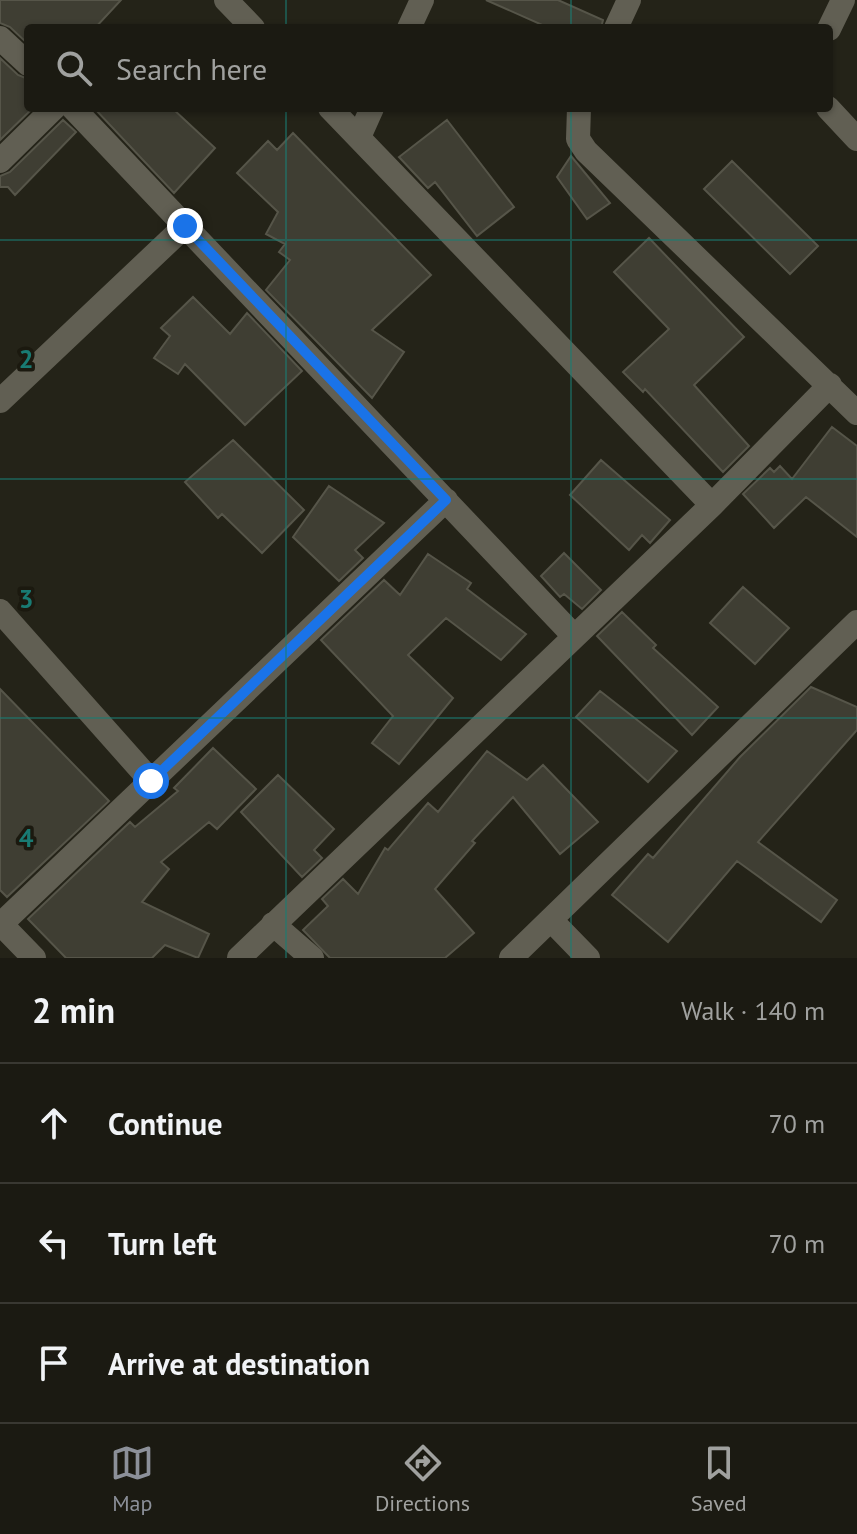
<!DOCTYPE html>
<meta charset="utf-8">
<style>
body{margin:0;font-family:"PT Sans",sans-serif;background:#24231b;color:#f1f3f6}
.stop{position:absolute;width:24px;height:24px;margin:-18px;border:6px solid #1a73e8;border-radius:50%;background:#fff}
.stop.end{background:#1a73e8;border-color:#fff;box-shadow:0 2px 8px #0008}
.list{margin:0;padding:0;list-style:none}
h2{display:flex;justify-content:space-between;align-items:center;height:104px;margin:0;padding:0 32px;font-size:34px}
h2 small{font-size:26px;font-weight:400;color:#a0a19f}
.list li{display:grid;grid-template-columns:52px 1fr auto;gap:24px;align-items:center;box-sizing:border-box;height:120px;padding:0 32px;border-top:2px solid #393832}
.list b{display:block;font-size:30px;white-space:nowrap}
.list em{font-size:26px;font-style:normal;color:#a0a19f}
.icon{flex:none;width:44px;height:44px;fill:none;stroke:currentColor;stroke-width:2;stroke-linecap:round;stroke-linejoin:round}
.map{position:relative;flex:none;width:857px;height:958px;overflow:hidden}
.search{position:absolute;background:#1b1a12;box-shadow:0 2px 6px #0004;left:24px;right:24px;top:24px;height:88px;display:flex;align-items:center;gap:20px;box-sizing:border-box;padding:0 28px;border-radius:8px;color:#a0a19f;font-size:30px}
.sheet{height:464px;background:#1b1a12}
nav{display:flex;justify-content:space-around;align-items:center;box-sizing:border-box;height:112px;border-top:2px solid #393832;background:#1b1a12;font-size:22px;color:#a0a19f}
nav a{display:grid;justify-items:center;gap:4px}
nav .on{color:#8c9099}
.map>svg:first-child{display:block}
.building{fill:#3f3e33;stroke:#565549;stroke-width:2}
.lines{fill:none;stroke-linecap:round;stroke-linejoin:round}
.street{stroke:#615f53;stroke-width:24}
.route{stroke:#1a73e8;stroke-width:10}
.grid{fill:none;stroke:#197b73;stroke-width:2;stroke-opacity:0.55}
.grid-label{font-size:26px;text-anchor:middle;font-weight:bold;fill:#197b73;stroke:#1b190f;stroke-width:7;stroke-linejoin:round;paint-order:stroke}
</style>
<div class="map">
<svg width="857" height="958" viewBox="0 0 857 958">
<rect width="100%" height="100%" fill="#242318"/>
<path class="building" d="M 0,0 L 121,0 L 95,28 L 28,28 L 28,44 L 10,27 L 0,23 Z
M 486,0 L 558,0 L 603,20 L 601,28 L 549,28 Z
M 0,58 L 18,75 L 28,79 L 28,108 L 33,108 L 0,140 Z
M 94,108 L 172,108 L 215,148 L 174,193 Z
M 63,120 L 76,132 L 15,195 L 8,187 L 0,187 L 0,176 L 10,172 Z
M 447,120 L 514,207 L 477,236 L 435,182 L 428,188 L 399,157 Z
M 293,133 L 431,275 L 372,330 L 404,352 L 372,398 L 266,290 L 290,260 L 279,252 L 285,244 L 266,234 L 278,212 L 237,173 L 268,141 L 277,150 Z
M 571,156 L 610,203 L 587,219 L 557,177 Z
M 732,161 L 818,246 L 790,274 L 704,189 Z
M 649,238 L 744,337 L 694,385 L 749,446 L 723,472 L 645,389 L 643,392 L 623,372 L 669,329 L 614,272 Z
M 193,297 L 230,334 L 247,313 L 302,371 L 245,425 L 185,364 L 178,374 L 154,358 L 170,336 L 161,328 Z
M 832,427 L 857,446 L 857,537 L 806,497 L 774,528 L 743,494 L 770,468 L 774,472 L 780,466 L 792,479 Z
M 233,440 L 304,510 L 262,553 L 222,514 L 218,518 L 185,482 Z
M 601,460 L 670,520 L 650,543 L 642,535 L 629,550 L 570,495 Z
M 329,486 L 384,523 L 355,550 L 363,558 L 339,581 L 293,537 Z
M 564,553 L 601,590 L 582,609 L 564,594 L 560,597 L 541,576 Z
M 428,554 L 471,583 L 467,589 L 526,634 L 501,660 L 446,618 L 408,655 L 453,698 L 399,764 L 372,743 L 393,716 L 321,640 L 384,580 L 400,595 Z
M 743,587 L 789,628 L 755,664 L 710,623 Z
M 622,612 L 656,645 L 653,648 L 718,707 L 692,735 L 597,636 Z
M 811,687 L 857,707 L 857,730 L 758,842 L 837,900 L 821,922 L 737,861 L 668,942 L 612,895 L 648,854 L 653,858 L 740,757 Z
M 0,689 L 109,801 L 7,897 L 0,890 Z
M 600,691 L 677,751 L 648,782 L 576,717 Z
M 213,748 L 256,789 L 217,829 L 209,822 L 161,862 L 169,869 L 142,902 L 209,934 L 198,958 L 165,945 L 152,958 L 66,958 L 28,919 L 130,822 L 135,827 L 178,791 L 174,788 Z
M 487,751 L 527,780 L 543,765 L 598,822 L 560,854 L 513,797 L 472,841 L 475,843 L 435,889 L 474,933 L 445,958 L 330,958 L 303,930 L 328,906 L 322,899 L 343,879 L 358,894 L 385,848 L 388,850 L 428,803 L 438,812 Z
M 278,775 L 334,829 L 314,850 L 322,858 L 302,877 L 241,812 Z"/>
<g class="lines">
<path class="street" d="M 226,0 L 253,28
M 409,28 L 422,0
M 616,28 L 629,0
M 829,29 L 843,0
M 0,38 L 28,64
M 73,108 L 574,636
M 330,108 L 712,505
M 579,108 L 578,139 L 586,151 L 857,413
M 828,108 L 857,139
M 359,137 L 372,108
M 0,161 L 54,108
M 0,401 L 185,226
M 0,611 L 151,781
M 551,920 L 588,958
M 0,923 L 34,958
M 273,924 L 312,958
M 0,925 L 446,500
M 239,958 L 712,505 L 830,385
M 511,958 L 857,622"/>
</g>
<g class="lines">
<path class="route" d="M 151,781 L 446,500 L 185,226"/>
</g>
<path class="grid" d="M 286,0 L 286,28M 571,0 L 571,28M 286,108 L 286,958M 571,108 L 571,958M 0,240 L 857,240M 0,479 L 857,479M 0,718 L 857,718"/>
<g class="grid-label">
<text x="26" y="368">2</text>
<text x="26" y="608">3</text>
<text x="26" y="847">4</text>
</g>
</svg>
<div class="stop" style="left:151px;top:781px"></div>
<div class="stop end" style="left:185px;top:226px"></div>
<div class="search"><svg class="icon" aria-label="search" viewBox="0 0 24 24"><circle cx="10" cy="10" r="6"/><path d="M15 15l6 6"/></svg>Search here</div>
</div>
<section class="sheet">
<h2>2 min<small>Walk · 140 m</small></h2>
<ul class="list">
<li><svg class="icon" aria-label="ahead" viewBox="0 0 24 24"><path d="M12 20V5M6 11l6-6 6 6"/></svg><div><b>Continue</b></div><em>70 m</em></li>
<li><svg class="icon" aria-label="left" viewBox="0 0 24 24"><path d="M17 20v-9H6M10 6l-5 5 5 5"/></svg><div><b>Turn left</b></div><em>70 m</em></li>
<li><svg class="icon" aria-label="arrive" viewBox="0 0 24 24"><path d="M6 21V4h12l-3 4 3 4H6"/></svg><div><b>Arrive at destination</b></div></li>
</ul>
</section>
<nav>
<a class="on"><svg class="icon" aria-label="map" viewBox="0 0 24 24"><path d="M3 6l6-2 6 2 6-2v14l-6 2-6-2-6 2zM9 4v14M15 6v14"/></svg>Map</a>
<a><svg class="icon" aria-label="directions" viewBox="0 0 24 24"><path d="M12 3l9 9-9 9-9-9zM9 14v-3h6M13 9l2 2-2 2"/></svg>Directions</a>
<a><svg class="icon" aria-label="saved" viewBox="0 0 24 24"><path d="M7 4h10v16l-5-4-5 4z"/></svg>Saved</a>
</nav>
